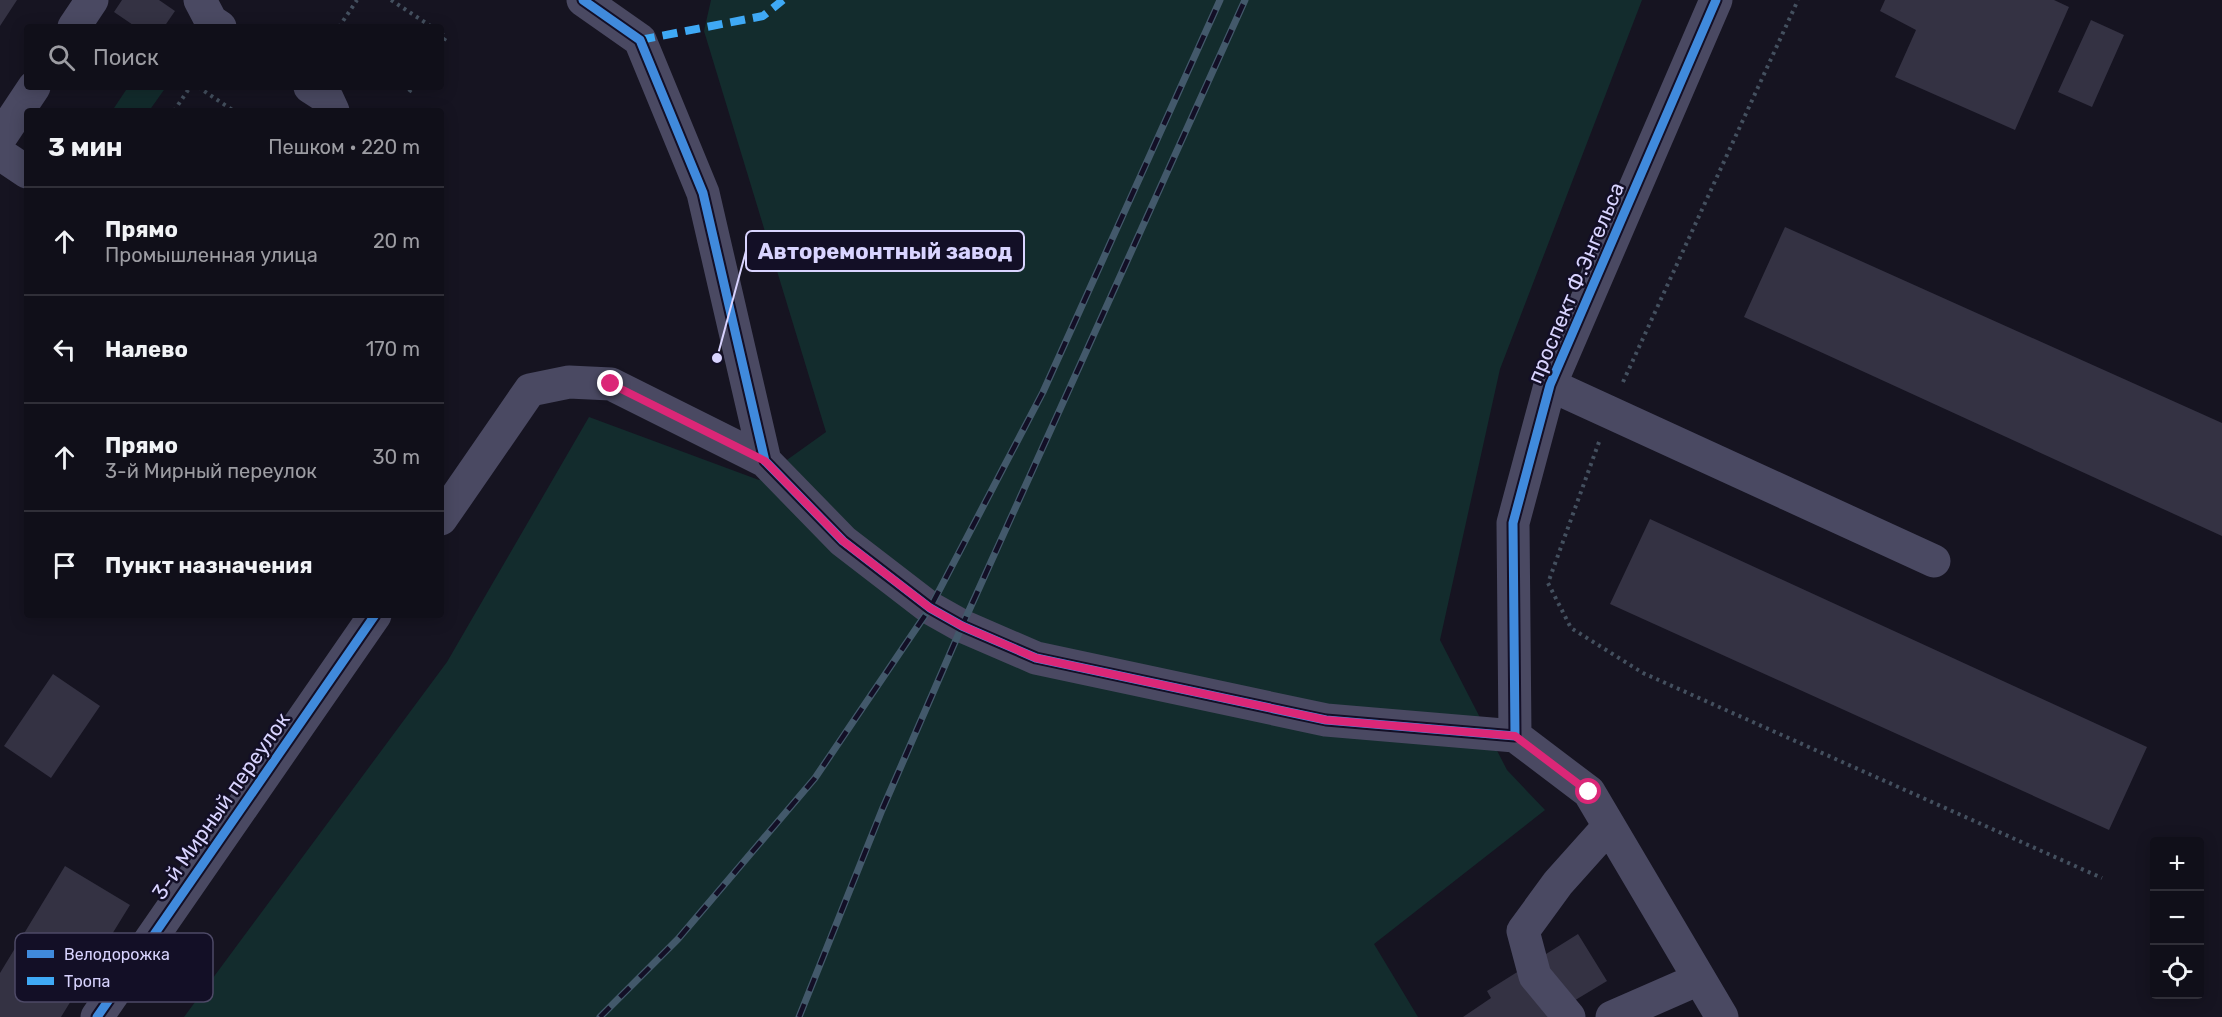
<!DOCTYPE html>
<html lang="ru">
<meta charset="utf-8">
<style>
body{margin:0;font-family:Rubik,sans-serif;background:#191822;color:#f1f3f6}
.controls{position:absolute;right:18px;bottom:18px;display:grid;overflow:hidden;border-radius:6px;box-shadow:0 3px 15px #0003}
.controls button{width:54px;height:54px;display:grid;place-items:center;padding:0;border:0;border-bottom:2px solid #302f38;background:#100f19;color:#f1f3f6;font:30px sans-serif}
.stop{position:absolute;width:18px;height:18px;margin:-14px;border:4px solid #db2777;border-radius:50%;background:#fff}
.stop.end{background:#db2777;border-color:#fff;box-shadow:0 2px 6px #0008}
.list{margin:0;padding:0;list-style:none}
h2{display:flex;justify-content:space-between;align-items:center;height:78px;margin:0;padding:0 24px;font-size:26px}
h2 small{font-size:20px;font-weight:400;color:#9c9ca2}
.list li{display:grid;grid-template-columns:39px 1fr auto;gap:18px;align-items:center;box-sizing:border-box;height:108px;padding:0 24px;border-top:2px solid #302f38}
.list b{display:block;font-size:22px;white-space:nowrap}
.list p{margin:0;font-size:20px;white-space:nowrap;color:#9c9ca2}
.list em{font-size:20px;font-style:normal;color:#9c9ca2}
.icon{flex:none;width:33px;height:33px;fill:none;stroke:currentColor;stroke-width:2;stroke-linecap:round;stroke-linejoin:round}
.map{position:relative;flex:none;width:2222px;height:1017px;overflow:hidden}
.search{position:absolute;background:#100f19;box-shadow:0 3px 15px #0003;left:24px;top:24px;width:420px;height:66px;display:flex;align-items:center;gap:15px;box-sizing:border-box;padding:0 21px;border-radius:6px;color:#9c9ca2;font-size:22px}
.panel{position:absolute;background:#100f19;box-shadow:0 3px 15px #0003;left:24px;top:108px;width:420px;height:510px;border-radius:6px}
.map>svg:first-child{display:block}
.green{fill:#132c2d}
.building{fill:#343243}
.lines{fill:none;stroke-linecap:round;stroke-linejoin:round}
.path{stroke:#44505f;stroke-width:4;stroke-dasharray:3 4.5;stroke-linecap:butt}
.minor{stroke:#4a4962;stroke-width:33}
.rail-casing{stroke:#43596b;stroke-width:7}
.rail{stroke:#130f26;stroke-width:4.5;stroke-dasharray:14;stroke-linecap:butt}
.quiet{stroke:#3fa9f5;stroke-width:8;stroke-dasharray:15 8;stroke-linecap:butt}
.cycleway-casing{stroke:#130f26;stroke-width:13}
.cycleway{stroke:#408adc;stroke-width:9}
.route{stroke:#db2777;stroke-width:8}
.labels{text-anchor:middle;stroke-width:5;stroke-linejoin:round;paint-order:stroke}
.street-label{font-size:21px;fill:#d9d4ff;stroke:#130f26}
.key{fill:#130f26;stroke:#4e4a67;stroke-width:1.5}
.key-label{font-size:16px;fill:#d9d4ff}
.leader{fill:none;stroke:#d9d4ff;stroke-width:2}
.callout-dot{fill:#d9d4ff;stroke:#130f26;stroke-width:2}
.callout{fill:#130f26;stroke:#d9d4ff;stroke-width:2}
.callout-label{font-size:22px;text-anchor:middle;font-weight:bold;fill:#d9d4ff}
</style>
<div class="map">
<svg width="2222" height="1017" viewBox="0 0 2222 1017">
<rect width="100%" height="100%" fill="#161421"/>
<path class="green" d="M 711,0 L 1642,0 L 1500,369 L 1440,640 L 1507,770 L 1545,810 L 1374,944 L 1418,1017 L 184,1017 L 447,662 L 589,417 L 759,480 L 826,432 L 704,31 Z
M 128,87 L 166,87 L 149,111 L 112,111 Z"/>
<path class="building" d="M 0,0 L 17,0 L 0,26 Z
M 122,0 L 159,0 L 175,11 L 164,27 L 136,27 L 114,12 Z
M 1885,0 L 2054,0 L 2069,7 L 2015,130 L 1895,77 L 1916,30 L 1880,11 Z
M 2091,20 L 2124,35 L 2092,107 L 2058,92 Z
M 1785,227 L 2222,423 L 2222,536 L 1744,317 Z
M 1650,519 L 2147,747 L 2109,830 L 1610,604 Z
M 53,674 L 100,706 L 51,778 L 4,746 Z
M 65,866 L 130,905 L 61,1017 L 0,1017 L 0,973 Z
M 1578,934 L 1607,981 L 1547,1017 L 1463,1017 L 1491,998 L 1487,991 Z"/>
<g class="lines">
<path class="path" d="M 391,0 L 432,27
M 339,27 L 357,0
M 441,33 L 446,37 L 441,45
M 198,87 L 234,111
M 409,92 L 413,87
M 174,111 L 190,87
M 1623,382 L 1798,0
M 1599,442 L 1548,583 L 1571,628 L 1643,673 L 2102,878"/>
<path class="minor" d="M 200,0 L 211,21 L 220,27
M 583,0 L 640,40 L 703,193 L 765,461 L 843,541 L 930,608 L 962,626 L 1036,658 L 1326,720 L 1515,736
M 74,27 L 92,0
M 310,87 L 327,98 L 333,111
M 0,138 L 34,87
M 0,154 L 27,172
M 1550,385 L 1934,561
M 441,519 L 530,390 L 569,382 L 611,384 L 765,461
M 1515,736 L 1513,523 L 1550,385 L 1716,0
M 1515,736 L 1589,792 L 1722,1017
M 97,1017 L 375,615
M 1569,1017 L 1535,976 L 1523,931 L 1558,883 L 1609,826
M 1612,1017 L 1699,979"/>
<g class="rail-casing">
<path id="rail" d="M 600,1017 L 678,939 L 815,778 L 930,608 L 1043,392 L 1220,0
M 799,1017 L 882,810 L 962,626 L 1245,0"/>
</g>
<use href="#rail" class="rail"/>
<path class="quiet" d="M 640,40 L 763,16 L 783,0"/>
<g class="cycleway-casing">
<path id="cycleway" d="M 583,0 L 640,40 L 703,193 L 765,461 L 843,541 L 930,608 L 962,626 L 1036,658 L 1326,720 L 1515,736 L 1513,523 L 1550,385 L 1716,0
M 97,1017 L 375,615"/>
</g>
<use href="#cycleway" class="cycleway"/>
</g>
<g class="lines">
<path class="route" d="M 611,384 L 765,461 L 843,541 L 930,608 L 962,626 L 1036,658 L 1326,720 L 1515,736 L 1589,792"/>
</g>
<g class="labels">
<g class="street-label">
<text transform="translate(1576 283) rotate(-67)" y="7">проспект Ф.Энгельса</text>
<text transform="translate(221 806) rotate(-55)" y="7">3-й Мирный переулок</text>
</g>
</g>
<rect x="15" y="933" width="198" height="69" rx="9" class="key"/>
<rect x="27" y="950" width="27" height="8" fill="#408adc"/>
<rect x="27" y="977" width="27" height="8" fill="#3fa9f5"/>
<g class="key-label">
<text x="64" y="960">Велодорожка</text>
<text x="64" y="987">Тропа</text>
</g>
<path class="leader" d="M717 358L746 251"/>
<circle class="callout-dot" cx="717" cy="358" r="6"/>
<rect class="callout" x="746" y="231" width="278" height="40" rx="6"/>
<g class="callout-label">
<text x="885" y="259">Авторемонтный завод</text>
</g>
</svg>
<div class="controls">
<button>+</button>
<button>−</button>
<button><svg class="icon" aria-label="locate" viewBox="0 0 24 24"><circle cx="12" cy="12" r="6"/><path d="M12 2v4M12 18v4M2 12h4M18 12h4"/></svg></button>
</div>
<div class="stop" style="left:1589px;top:792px"></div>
<div class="stop end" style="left:611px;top:384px"></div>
<div class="search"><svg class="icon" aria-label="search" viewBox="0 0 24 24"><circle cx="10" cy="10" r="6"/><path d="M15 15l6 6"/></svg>Поиск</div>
<section class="panel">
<h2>3 мин<small>Пешком · 220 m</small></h2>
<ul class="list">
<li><svg class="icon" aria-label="ahead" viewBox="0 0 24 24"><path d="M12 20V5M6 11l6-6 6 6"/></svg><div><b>Прямо</b><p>Промышленная улица</p></div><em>20 m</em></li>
<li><svg class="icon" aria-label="left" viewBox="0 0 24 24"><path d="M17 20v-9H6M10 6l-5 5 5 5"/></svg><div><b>Налево</b></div><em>170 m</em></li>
<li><svg class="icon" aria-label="ahead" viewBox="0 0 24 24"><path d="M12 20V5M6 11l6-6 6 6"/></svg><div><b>Прямо</b><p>3-й Мирный переулок</p></div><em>30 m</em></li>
<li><svg class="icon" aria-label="arrive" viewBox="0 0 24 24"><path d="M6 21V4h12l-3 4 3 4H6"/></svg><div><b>Пункт назначения</b></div></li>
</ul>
</section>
</div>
